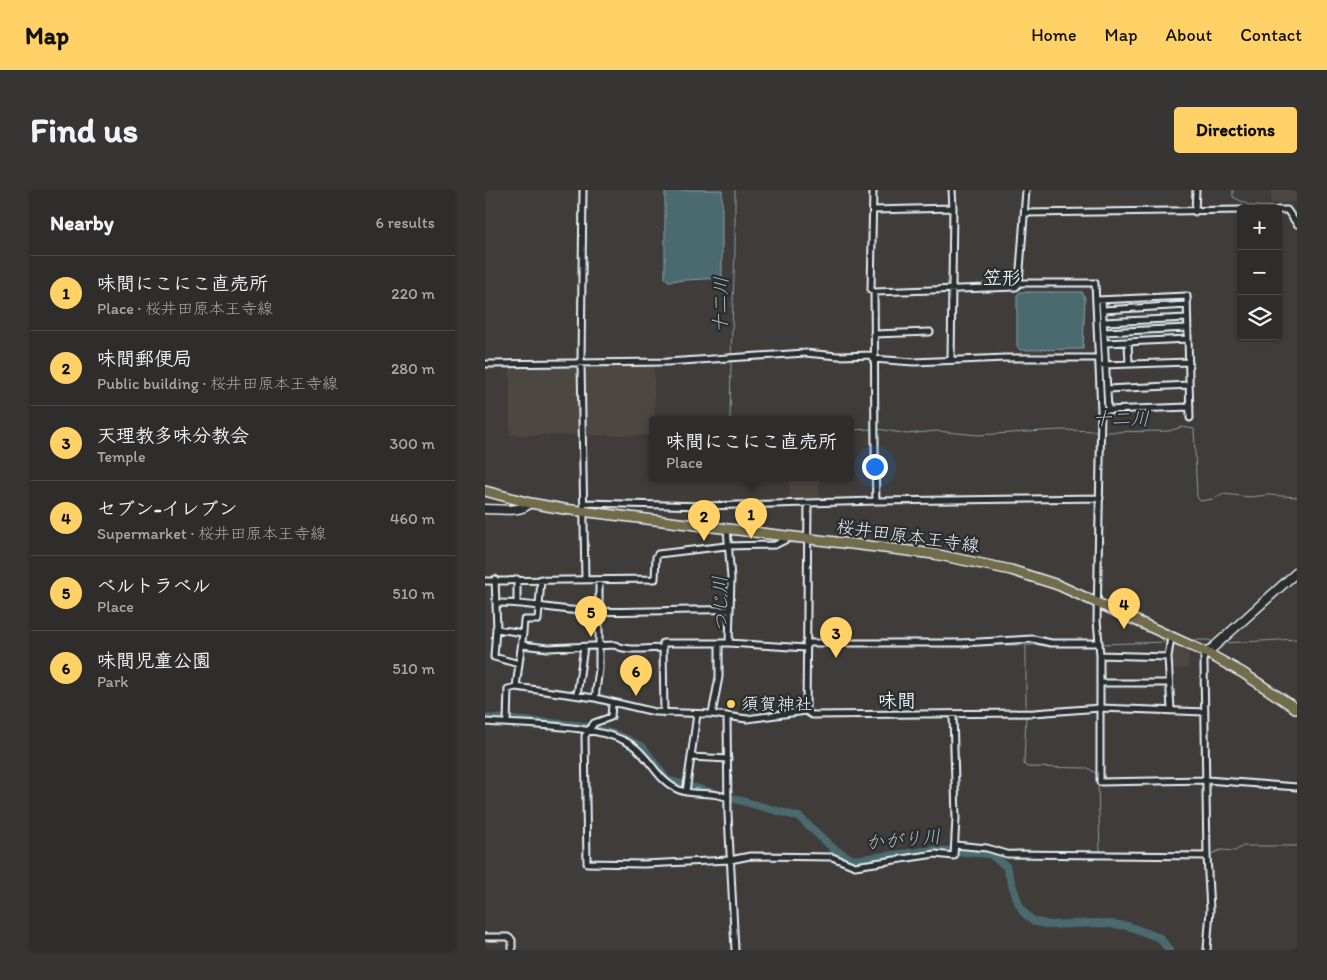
<!DOCTYPE html>
<meta charset="utf-8">
<style>
body{margin:0;font-family:Itim,"Klee One",sans-serif;background:#373534;color:#f1f3f6}
.controls{position:absolute;right:15px;top:15px;display:grid;overflow:hidden;border-radius:5px;box-shadow:0 1px 4px #0004}
.controls button{width:45px;height:45px;display:grid;place-items:center;padding:0;border:0;border-bottom:1px solid #4a4948;background:#2f2d2c;color:#f1f3f6;font:25px sans-serif}
.you{position:absolute;left:389px;top:276px;width:18px;height:18px;margin:-12px;border:4px solid #fff;border-radius:50%;background:#1a73e8;box-shadow:0 0 0 8px #1a73e833}
.badge{display:grid;place-items:center;width:32px;height:32px;border-radius:50%;background:#ffd166;color:#111;font-size:16px;font-weight:700}
.pin{position:absolute;translate:-50% -41px;filter:drop-shadow(0 1px 2px #0008)}
.pin::after{content:'';position:absolute;top:26px;width:18px;height:15px;background:inherit;clip-path:polygon(0 0,100% 0,50% 100%)}
.popup{position:absolute;left:164px;top:226px;width:205px;height:65px;box-sizing:border-box;display:grid;place-content:center;border-radius:5px;background:#2f2d2c;filter:drop-shadow(0 1px 4px #0005);font-size:16px;white-space:nowrap;color:#a7a8a9}
.popup b{font-size:19px;color:#f1f3f6}
.popup::after{content:'';position:absolute;left:50%;top:100%;margin-left:-10px;border:10px solid transparent;border-top-color:#2f2d2c}
.list{margin:0;padding:0;list-style:none}
h2{display:flex;justify-content:space-between;align-items:center;height:65px;margin:0;padding:0 20px;font-size:21px}
h2 small{font-size:16px;font-weight:400;color:#a7a8a9}
.list li{display:grid;grid-template-columns:32px 1fr auto;gap:15px;align-items:center;box-sizing:border-box;height:75px;padding:0 20px;border-top:1px solid #4a4948}
.list b{display:block;font-size:19px;white-space:nowrap}
.list p{margin:0;font-size:16px;white-space:nowrap;color:#a7a8a9}
.list em{font-size:16px;font-style:normal;color:#a7a8a9}
.icon{flex:none;width:28px;height:28px;fill:none;stroke:currentColor;stroke-width:2;stroke-linecap:round;stroke-linejoin:round}
.map{position:relative;flex:none;width:812px;height:760px;overflow:hidden;border-radius:5px}
header{display:flex;align-items:center;gap:30px;box-sizing:border-box;height:70px;padding:0 25px;background:#ffd166;color:#111}
header strong{font-size:24px}
nav{display:flex;gap:28px;margin-inline-start:auto;font-size:18px}
.intro{display:flex;align-items:center;justify-content:space-between;box-sizing:border-box;height:120px;padding:0 30px}
h1{margin:0;font-size:35px}
.button{padding:12px 22px;border-radius:5px;background:#ffd166;color:#111;font-size:18px;font-weight:700}
main{display:flex;gap:30px;padding:0 30px}
aside{flex:1;background:#2f2d2c;border-radius:5px;box-shadow:0 1px 4px #0004}
.map>svg:first-child{display:block}
.built{fill:#4d4642}
.water{fill:#4c6a6f;stroke:#8aa0a6}
.lines{fill:none;stroke-linecap:round;stroke-linejoin:round}
.stream{stroke:#8aa0a6;stroke-width:1}
.river{stroke:#4c6a6f;stroke-width:8}
.street-casing{stroke:#e8f1f8;stroke-width:9}
.secondary-casing{stroke:#e8f1f8;stroke-width:11}
.primary-casing{stroke:#e8f1f8;stroke-width:12}
.street{stroke:#2a2d2e;stroke-width:5}
.secondary{stroke:#2a2d2e;stroke-width:8}
.primary{stroke:#726c4b;stroke-width:9}
.poi-dot{fill:#ffd166;stroke:#2a2d2e;stroke-width:2}
.labels{text-anchor:middle;stroke-width:4.5;stroke-linejoin:round;paint-order:stroke}
.street-label{font-size:18px;fill:#e8f1f8;stroke:#2a2d2e}
.poi-label{font-size:18px;fill:#e8f1f8;stroke:#2a2d2e;text-anchor:start}
.neighbourhood-label{font-size:19px;font-weight:bold;fill:#e8f1f8;stroke:#2a2d2e}
.water-label{font-size:19px;font-style:italic;fill:#aabbc1;stroke:#2a2d2e}
</style>
<header>
<strong>Map</strong>
<nav><a>Home</a><a>Map</a><a>About</a><a>Contact</a></nav>
</header>
<div class="intro"><h1>Find us</h1><a class="button">Directions</a></div>
<main>
<aside>
<h2>Nearby<small>6 results</small></h2>
<ul class="list">
<li><span class="badge">1</span><div><b>味間にこにこ直売所</b><p>Place · 桜井田原本王寺線</p></div><em>220 m</em></li>
<li><span class="badge">2</span><div><b>味間郵便局</b><p>Public building · 桜井田原本王寺線</p></div><em>280 m</em></li>
<li><span class="badge">3</span><div><b>天理教多味分教会</b><p>Temple</p></div><em>300 m</em></li>
<li><span class="badge">4</span><div><b>セブン-イレブン</b><p>Supermarket · 桜井田原本王寺線</p></div><em>460 m</em></li>
<li><span class="badge">5</span><div><b>ベルトラベル</b><p>Place</p></div><em>510 m</em></li>
<li><span class="badge">6</span><div><b>味間児童公園</b><p>Park</p></div><em>510 m</em></li>
</ul>
</aside>
<div class="map">
<svg width="812" height="760" viewBox="0 0 812 760">
<rect width="100%" height="100%" fill="#3f3c3a"/>
<filter id="ink" filterUnits="userSpaceOnUse"><feTurbulence type="fractalNoise" baseFrequency=".02" numOctaves="2"/><feDisplacementMap in="SourceGraphic" scale="10" xChannelSelector="R" yChannelSelector="G"/><feConvolveMatrix kernelMatrix="1 2 1 2 8 2 1 2 1" color-interpolation-filters="sRGB"/></filter>
<g filter="url(#ink)">
<path class="built" d="M 786,0 L 812,0 L 812,12 L 786,13 Z
M 169,173 L 170,230 L 167,230 L 167,245 L 101,245 L 101,180 L 107,174 Z
M 88,174 L 95,182 L 96,245 L 25,245 L 25,175 Z
M 305,288 L 334,288 L 334,310 L 305,311 Z
M 686,455 L 699,455 L 704,459 L 703,478 L 685,479 Z"/>
<path class="water" d="M 180,0 L 237,0 L 237,88 L 183,91 L 180,88 Z
M 535,102 L 597,102 L 600,108 L 598,159 L 535,160 L 532,156 L 532,105 Z"/>
<g class="lines">
<path class="stream" d="M 748,0 L 748,7 L 766,16 L 805,17 L 812,29
M 246,167 L 250,60 L 250,0
M 245,230 L 246,171
M 393,239 L 422,244 L 451,241 L 493,245 L 575,240 L 614,241
M 365,240 L 388,239
M 618,242 L 684,241 L 697,237 L 709,239 L 712,307 L 715,311 L 728,309 L 739,304 L 764,307 L 783,305 L 812,307
M 245,359 L 288,358 L 303,353 L 320,353
M 222,361 L 241,359
M 173,368 L 211,362
M 22,387 L 98,387
M 172,390 L 173,377
M 705,450 L 724,450 L 730,453
M 739,453 L 812,449
M 615,454 L 683,452
M 483,455 L 594,455
M 323,456 L 421,455
M 541,521 L 541,456
M 541,525 L 539,574 L 542,577 L 603,578 L 612,584
M 613,593 L 615,662 L 634,663
M 723,665 L 736,660 L 750,661 L 758,656 L 812,656"/>
<path class="river" d="M 0,528 L 92,535 L 133,545 L 158,557 L 182,590 L 314,627 L 349,659 L 368,670 L 449,660 L 505,664 L 521,676 L 533,712 L 538,722 L 548,731 L 564,735 L 614,733 L 643,736 L 675,748 L 684,760"/>
<g class="street-casing">
<path id="street" d="M 98,0 L 96,173 L 100,389
M 388,0 L 386,100 L 389,102 C 390,172 389,241 391,311
M 467,0 L 468,18
M 388,20 L 468,18 L 466,170
M 793,20 L 802,20 L 812,34
M 710,22 L 711,0
M 540,23 L 756,20
M 534,93 L 541,0
M 389,102 L 531,97 L 534,93 L 610,93 L 616,220 L 612,430 L 615,465 L 615,592 L 722,590 L 812,597
M 612,110 L 702,106 L 705,228
M 617,110 L 623,219
M 618,120 L 702,115
M 619,132 L 702,128
M 619,142 L 703,138
M 389,144 L 445,142
M 643,152 L 644,174
M 620,153 L 703,149
M 388,169 L 429,172 L 520,168 L 612,168
M 0,174 L 182,172 L 320,163 L 353,166 L 390,165
M 618,175 L 704,172
M 622,199 L 704,195
M 621,220 L 705,217
M 99,313 L 220,316 L 391,311 L 615,308
M 242,339 L 246,388 L 244,453
M 10,389 L 12,439 L 38,443 L 31,497
M 32,389 L 32,412
M 0,391 L 170,389 L 171,367 L 173,364 L 241,356 L 290,355 L 304,348
M 11,413 C 41,412 69,420 99,421 C 147,423 196,419 244,420
M 11,438 L 9,467 L 34,474
M 38,443 L 39,430 L 53,430 L 56,389
M 321,453 L 476,453 L 548,449 L 566,453 L 614,453
M 37,455 L 63,458 L 130,455 C 142,462 164,458 178,458 L 178,453 L 244,453 L 321,458
M 178,458 L 179,523
M 722,463 L 719,465 L 719,474 L 722,666 L 725,720 L 722,760
M 615,465 L 683,467 L 686,520
M 683,467 L 686,447
M 615,493 L 684,493
M 92,505 L 99,457
M 110,508 L 114,479 L 114,390
M 127,514 L 126,527 L 109,533 L 100,546 L 102,673 L 159,674 L 245,670 L 265,666 L 347,667 L 370,676 L 450,664 L 469,666 L 471,628 L 468,524
M 321,521 L 323,313
M 212,524 L 206,567 L 243,569
M 227,524 L 234,487 L 234,453
M 242,526 L 243,624 L 250,760
M 0,532 C 39,535 115,534 147,555 C 166,568 172,591 194,600 C 210,606 228,601 243,608
M 22,533 L 23,499 L 31,497 L 110,508 L 170,522 L 227,524 L 262,529 L 321,521 L 327,525 L 549,523 L 615,518 L 720,522
M 201,602 L 206,567
M 470,655 L 502,658 L 522,664 L 722,666
M 0,747 L 23,747 L 27,750 L 27,760"/>
</g>
<g class="secondary-casing">
<path id="secondary" d="M 0,319 C 12,319 37,323 45,313
M 722,463 L 812,382"/>
</g>
<g class="primary-casing">
<path id="primary" d="M 0,301 L 45,313 L 79,319 L 449,364 L 526,380 L 573,395 L 722,463 L 758,483 L 812,519"/>
</g>
<use href="#street" class="street"/>
<use href="#secondary" class="secondary"/>
<use href="#primary" class="primary"/>
</g>
</g>
<circle class="poi-dot" cx="246" cy="514" r="5"/>
<g class="labels">
<g class="street-label">
<text transform="translate(423 346) rotate(8)" y="6">桜井田原本王寺線</text>
</g>
<g class="poi-label">
<text x="256" y="520">須賀神社</text>
</g>
<g class="neighbourhood-label">
<text x="517" y="94">笠形</text>
<text x="412" y="517">味間</text>
</g>
<g class="water-label">
<text transform="translate(235 115) rotate(-89)" y="7">十二川</text>
<text x="636" y="235">十二川</text>
<text transform="translate(235 414) rotate(-92)" y="7">つじ川</text>
<text transform="translate(418 649) rotate(-5)" y="7">かがり川</text>
</g>
</g>
</svg>
<div class="controls">
<button>+</button>
<button>−</button>
<button><svg class="icon" aria-label="layers" viewBox="0 0 24 24"><path d="M12 4l9 5-9 5-9-5zM3 14l9 5 9-5"/></svg></button>
</div>
<div class="you"></div>
<div class="pin badge" style="left:266px;top:349px">1</div>
<div class="popup"><b>味間にこにこ直売所</b>Place</div>
<div class="pin badge" style="left:219px;top:351px">2</div>
<div class="pin badge" style="left:351px;top:468px">3</div>
<div class="pin badge" style="left:639px;top:439px">4</div>
<div class="pin badge" style="left:106px;top:447px">5</div>
<div class="pin badge" style="left:151px;top:506px">6</div>
</div>
</main>
